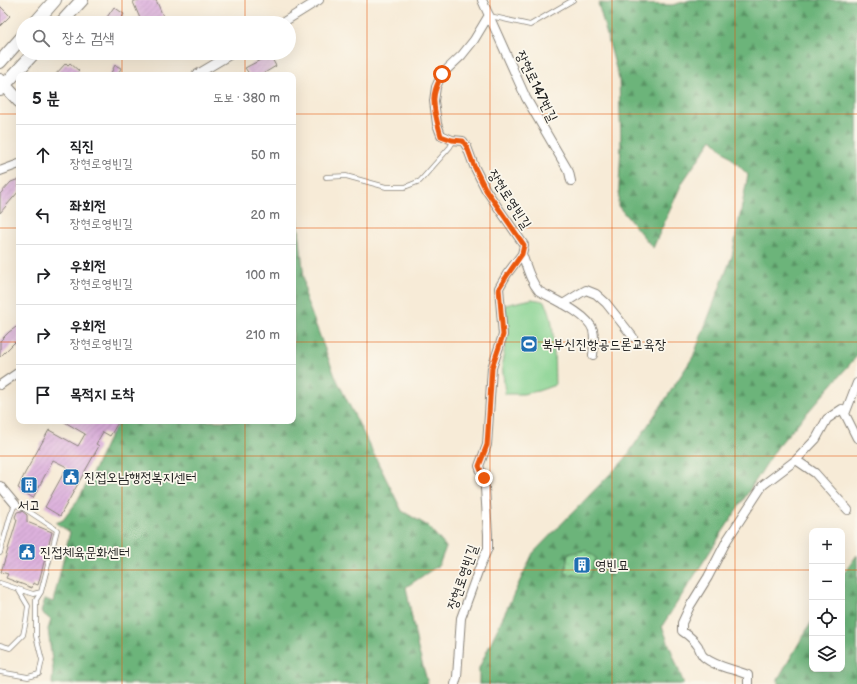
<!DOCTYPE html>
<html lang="ko">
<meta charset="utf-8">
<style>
body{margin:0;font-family:"Balsamiq Sans","Poor Story",sans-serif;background:#f6f6f6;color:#202124}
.controls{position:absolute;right:12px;bottom:12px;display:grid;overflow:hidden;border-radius:8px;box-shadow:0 4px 16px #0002}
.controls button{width:36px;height:36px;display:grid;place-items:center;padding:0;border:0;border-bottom:1px solid #e0e0e0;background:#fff;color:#202124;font:20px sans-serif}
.stop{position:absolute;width:12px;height:12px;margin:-9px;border:3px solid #ea580c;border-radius:50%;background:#fff}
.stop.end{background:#ea580c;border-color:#fff;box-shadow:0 1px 4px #0008}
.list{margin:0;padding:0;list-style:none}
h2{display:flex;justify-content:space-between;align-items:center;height:52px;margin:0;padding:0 16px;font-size:17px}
h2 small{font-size:13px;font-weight:400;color:#757577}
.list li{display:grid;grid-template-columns:26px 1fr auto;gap:12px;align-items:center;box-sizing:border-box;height:60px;padding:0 16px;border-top:1px solid #e0e0e0}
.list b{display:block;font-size:15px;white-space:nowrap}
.list p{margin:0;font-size:13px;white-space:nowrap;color:#757577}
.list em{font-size:13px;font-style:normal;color:#757577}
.icon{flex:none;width:22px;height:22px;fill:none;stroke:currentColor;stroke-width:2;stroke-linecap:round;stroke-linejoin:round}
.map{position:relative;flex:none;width:857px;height:684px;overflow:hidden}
.search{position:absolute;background:#fff;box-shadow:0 4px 16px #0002;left:16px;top:16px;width:280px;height:44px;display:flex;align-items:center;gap:10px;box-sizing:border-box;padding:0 14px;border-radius:22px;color:#757577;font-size:15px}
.panel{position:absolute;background:#fff;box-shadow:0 4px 16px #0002;left:16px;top:72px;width:280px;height:352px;border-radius:8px}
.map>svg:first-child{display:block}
.grass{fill:url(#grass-dots);stroke:#517756}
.forest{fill:url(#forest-firs);stroke:#44684b;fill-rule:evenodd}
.green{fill:#86d290;stroke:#517756}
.building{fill:url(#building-hatch)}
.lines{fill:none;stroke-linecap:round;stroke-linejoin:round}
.lane-casing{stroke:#8a847a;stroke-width:5.5}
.street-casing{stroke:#8a847a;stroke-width:10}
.secondary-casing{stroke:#8a847a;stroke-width:14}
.lane{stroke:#fff;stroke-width:4}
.street{stroke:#fff;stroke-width:8}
.secondary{stroke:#fff;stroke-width:12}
.route{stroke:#ea580c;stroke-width:5}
.grid{fill:none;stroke:#e8590c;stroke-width:1;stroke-opacity:0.55}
.labels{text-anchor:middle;stroke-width:3.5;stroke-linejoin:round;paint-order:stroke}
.street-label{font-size:14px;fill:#1c1c1c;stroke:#fbf7ec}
.poi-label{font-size:14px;fill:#1c1c1c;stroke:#fbf7ec;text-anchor:start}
</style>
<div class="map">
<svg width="857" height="684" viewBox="0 0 857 684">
<defs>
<pattern id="grass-dots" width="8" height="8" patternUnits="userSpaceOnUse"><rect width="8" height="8" fill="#86d290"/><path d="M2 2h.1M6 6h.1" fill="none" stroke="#73b47c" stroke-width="1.8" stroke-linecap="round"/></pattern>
<pattern id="forest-firs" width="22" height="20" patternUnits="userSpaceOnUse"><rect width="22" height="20" fill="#6cb47a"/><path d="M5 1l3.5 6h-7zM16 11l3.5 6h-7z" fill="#589263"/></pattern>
<pattern id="building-hatch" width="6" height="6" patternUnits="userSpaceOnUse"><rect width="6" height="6" fill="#ddb1dd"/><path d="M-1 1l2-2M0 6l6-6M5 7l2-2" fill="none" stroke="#bd98bd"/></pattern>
</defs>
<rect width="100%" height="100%" fill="#fbf7ec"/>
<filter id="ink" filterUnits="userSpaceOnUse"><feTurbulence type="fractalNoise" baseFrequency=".025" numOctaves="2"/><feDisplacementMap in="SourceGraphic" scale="8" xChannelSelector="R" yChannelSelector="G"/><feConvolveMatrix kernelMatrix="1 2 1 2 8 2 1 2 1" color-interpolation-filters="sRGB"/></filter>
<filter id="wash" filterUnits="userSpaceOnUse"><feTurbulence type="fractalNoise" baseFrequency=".012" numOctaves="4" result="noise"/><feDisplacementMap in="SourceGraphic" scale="16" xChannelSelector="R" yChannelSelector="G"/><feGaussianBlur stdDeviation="0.9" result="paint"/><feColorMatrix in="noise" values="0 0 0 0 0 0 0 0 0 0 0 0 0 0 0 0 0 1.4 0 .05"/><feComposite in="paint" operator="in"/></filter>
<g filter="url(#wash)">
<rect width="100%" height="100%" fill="#f7ebd7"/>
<path class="grass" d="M 585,550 L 596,558 L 589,579 L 565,573 L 568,554 Z"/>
<path class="forest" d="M 691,0 L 857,0 L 857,356 L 778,446 L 662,626 L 684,684 L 479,684 L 479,668 L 533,553 L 624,460 L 659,409 L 693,357 L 732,256 L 748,175 L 712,139 L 682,183 L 653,248 L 618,206 L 621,145 L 619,79 L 598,3 L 672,5 ZM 585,550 L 596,558 L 589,578 L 565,573 L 568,554 Z
M 293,206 L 297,210 L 306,299 L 335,376 L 402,511 L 428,526 L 446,547 L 439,565 L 406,587 L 418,649 L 428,684 L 52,684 L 53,669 L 48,629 L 51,620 L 41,612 L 45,599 L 53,602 L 70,532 L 56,523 L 63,520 L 76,503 L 89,480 L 110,436 L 119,421 L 293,421 Z
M 857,555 L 857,684 L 778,684 L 778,679 L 812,621 L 812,669 L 842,669 L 842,576 Z"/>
<path class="green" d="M 532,299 C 536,300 542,300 544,302 C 556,311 554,369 555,385 L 538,391 L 523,394 L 505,394 L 502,363 L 507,336 L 507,320 L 505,305 Z"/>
<g id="blocks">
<path class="building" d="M 137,0 L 156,0 L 166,23 L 142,23 L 133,2 Z
M 0,6 L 10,16 L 0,26 Z
M 114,7 L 124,14 L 121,19 L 127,23 L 103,23 Z
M 270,55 L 276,66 L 261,75 L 250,75 L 245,68 Z
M 66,63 L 68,65 L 70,63 L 79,71 L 75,75 L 55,75 Z
M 115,65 L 121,68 L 118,75 L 110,75 Z
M 19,179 L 19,191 L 0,213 L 0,194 L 11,182 Z
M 19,325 L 19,350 L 15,342 L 0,357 L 0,341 L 9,332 Z
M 63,421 L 119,421 L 110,436 L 103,432 L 96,444 L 99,446 L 60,516 L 45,507 L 67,467 L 53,460 L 33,498 L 18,488 L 25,473 L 49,430 L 78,446 L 85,434 Z
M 22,511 L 27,515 L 27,522 L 52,532 L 38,585 L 33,583 L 32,588 L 6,578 L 8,574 L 1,572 L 17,520 L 15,517 L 17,512 Z
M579 565a3 3 0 1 1 6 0a3 3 0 1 1-6 0Z"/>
</g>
</g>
<g filter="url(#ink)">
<use href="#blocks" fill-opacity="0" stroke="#8a847a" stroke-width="1"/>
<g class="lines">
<g class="lane-casing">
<path id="lane" d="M 490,16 L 530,25 L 573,0
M 326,177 L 346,176 L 386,187 L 405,187 L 420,181 L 450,147 L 454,140
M 0,553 L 10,517 L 15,504 L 25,509 L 57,530 L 41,592 L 36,600 L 36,636 L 42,660 L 39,674 L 28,677 L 0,672
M 0,583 L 18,589 L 28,606 L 26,621 L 23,635 L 10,648 L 0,645
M 18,589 L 33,594 L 41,592"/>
</g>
<g class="street-casing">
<path id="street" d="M 482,0 L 526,98 L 569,172 L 571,181
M 282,23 L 319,0
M 196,75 L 233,53
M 0,171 L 19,164
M 522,254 C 527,267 530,281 539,291 C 553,299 588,314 593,330 C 595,338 594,347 593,355
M 563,304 L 579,294 L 586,290 L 596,294 L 606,303 L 633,337
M 0,385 L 19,372
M 845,414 L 857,438
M 796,460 L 815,473 L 848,510
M 0,486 L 15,504
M 455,684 L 457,677 L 461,618 L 480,566 L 488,548 L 488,534 L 485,488 L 483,477 L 479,466 L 487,445 L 492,368 L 503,335 L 499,288 L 507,274 L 522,254 L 524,245 L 486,190 L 474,166 L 467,147 L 463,141 L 452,140 L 441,135 L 437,124 L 434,101 L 436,87 L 442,74 L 462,55 L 474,40 L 489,15
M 748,684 L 748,675 C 735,669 715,667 704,657 C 701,655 700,650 698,646 C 694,640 688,635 682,631 L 682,623 L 690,606 L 708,577 L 727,540 L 763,485 L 796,460 L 816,439 L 827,419 L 842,409 L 845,414 L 857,383"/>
</g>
<g class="secondary-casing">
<path id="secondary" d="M 35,23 L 55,0
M 61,23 L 82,0
M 0,62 L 23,36
M 0,80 L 19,101
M 0,90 L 34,53"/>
</g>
<use href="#lane" class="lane"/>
<use href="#street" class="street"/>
<use href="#secondary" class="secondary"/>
</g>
</g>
<g class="lines" filter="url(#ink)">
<path class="route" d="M 442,74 C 438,83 433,92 434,101 C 434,113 438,125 441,136 L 452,140 L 463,141 L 467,147 L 474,166 L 486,190 L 524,245 L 522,254 L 508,274 L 499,288 L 503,335 L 492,368 L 487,445 L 479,466 L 484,478"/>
</g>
<path class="grid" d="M 122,0 L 122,23M 245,0 L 245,23M 367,0 L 367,684M 490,0 L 490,684M 612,0 L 612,684M 735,0 L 735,684M 122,53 L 122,75M 245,53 L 245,75M 0,114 L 19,114M 293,114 L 857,114M 0,228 L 19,228M 293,228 L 857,228M 0,342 L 19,342M 293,342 L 857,342M 122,421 L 122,684M 245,421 L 245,684M 0,456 L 857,456M 0,570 L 812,570M 842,570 L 857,570"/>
<defs>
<g id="stadium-square" transform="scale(0.9)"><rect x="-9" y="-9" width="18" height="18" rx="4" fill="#1f6fb2" stroke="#fbf7ec"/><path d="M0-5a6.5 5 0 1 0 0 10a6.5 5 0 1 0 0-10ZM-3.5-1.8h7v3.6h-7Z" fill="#fff"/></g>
<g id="civic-square" transform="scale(0.9)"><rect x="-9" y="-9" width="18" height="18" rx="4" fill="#1f6fb2" stroke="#fbf7ec"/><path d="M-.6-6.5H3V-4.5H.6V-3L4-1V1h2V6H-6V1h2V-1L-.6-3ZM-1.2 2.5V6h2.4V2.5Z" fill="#fff"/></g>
<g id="building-square" transform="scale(0.9)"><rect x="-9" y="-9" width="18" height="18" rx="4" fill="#1f6fb2" stroke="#fbf7ec"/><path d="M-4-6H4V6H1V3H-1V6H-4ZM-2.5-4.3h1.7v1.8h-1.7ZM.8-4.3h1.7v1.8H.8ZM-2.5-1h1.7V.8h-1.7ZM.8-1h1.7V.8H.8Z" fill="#fff"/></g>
</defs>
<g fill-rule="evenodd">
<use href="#stadium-square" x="529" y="344"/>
<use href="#civic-square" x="71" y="477"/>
<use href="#building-square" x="29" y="485"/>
<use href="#civic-square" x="27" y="552"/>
<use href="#building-square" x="582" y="565"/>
</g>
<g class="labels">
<g class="street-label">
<text transform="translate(537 86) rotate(64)" y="5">장현로147번길</text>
<text transform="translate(510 199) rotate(57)" y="5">장현로영빈길</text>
<text transform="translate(462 577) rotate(-71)" y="5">장현로영빈길</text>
</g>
<g class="poi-label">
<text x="542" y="349">북부신진항공드론교육장</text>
<text x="84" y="482">진접오남행정복지센터</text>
<text x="29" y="510" text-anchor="middle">서고</text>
<text x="40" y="557">진접체육문화센터</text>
<text x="595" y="570">영빈묘</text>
</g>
</g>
</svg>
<div class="controls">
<button>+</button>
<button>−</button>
<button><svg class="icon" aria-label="locate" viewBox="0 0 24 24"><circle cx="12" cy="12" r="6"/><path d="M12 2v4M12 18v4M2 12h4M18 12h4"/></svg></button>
<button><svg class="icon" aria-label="layers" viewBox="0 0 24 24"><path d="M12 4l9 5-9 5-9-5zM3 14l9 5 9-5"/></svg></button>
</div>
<div class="stop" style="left:442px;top:74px"></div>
<div class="stop end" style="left:484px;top:478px"></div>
<div class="search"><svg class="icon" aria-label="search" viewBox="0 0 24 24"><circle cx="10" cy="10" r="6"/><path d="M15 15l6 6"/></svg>장소 검색</div>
<section class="panel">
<h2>5 분<small>도보 · 380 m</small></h2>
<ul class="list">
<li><svg class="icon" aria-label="ahead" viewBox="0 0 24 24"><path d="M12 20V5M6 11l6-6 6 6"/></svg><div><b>직진</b><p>장현로영빈길</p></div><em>50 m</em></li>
<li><svg class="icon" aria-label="left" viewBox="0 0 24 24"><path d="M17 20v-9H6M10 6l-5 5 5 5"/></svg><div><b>좌회전</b><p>장현로영빈길</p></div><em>20 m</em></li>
<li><svg class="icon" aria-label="right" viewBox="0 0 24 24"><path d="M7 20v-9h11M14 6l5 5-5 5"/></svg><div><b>우회전</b><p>장현로영빈길</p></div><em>100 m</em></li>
<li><svg class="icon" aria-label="right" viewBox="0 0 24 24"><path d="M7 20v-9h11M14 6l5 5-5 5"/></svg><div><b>우회전</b><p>장현로영빈길</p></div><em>210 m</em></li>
<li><svg class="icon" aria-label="arrive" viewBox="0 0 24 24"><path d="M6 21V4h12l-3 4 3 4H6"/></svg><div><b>목적지 도착</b></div></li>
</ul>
</section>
</div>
